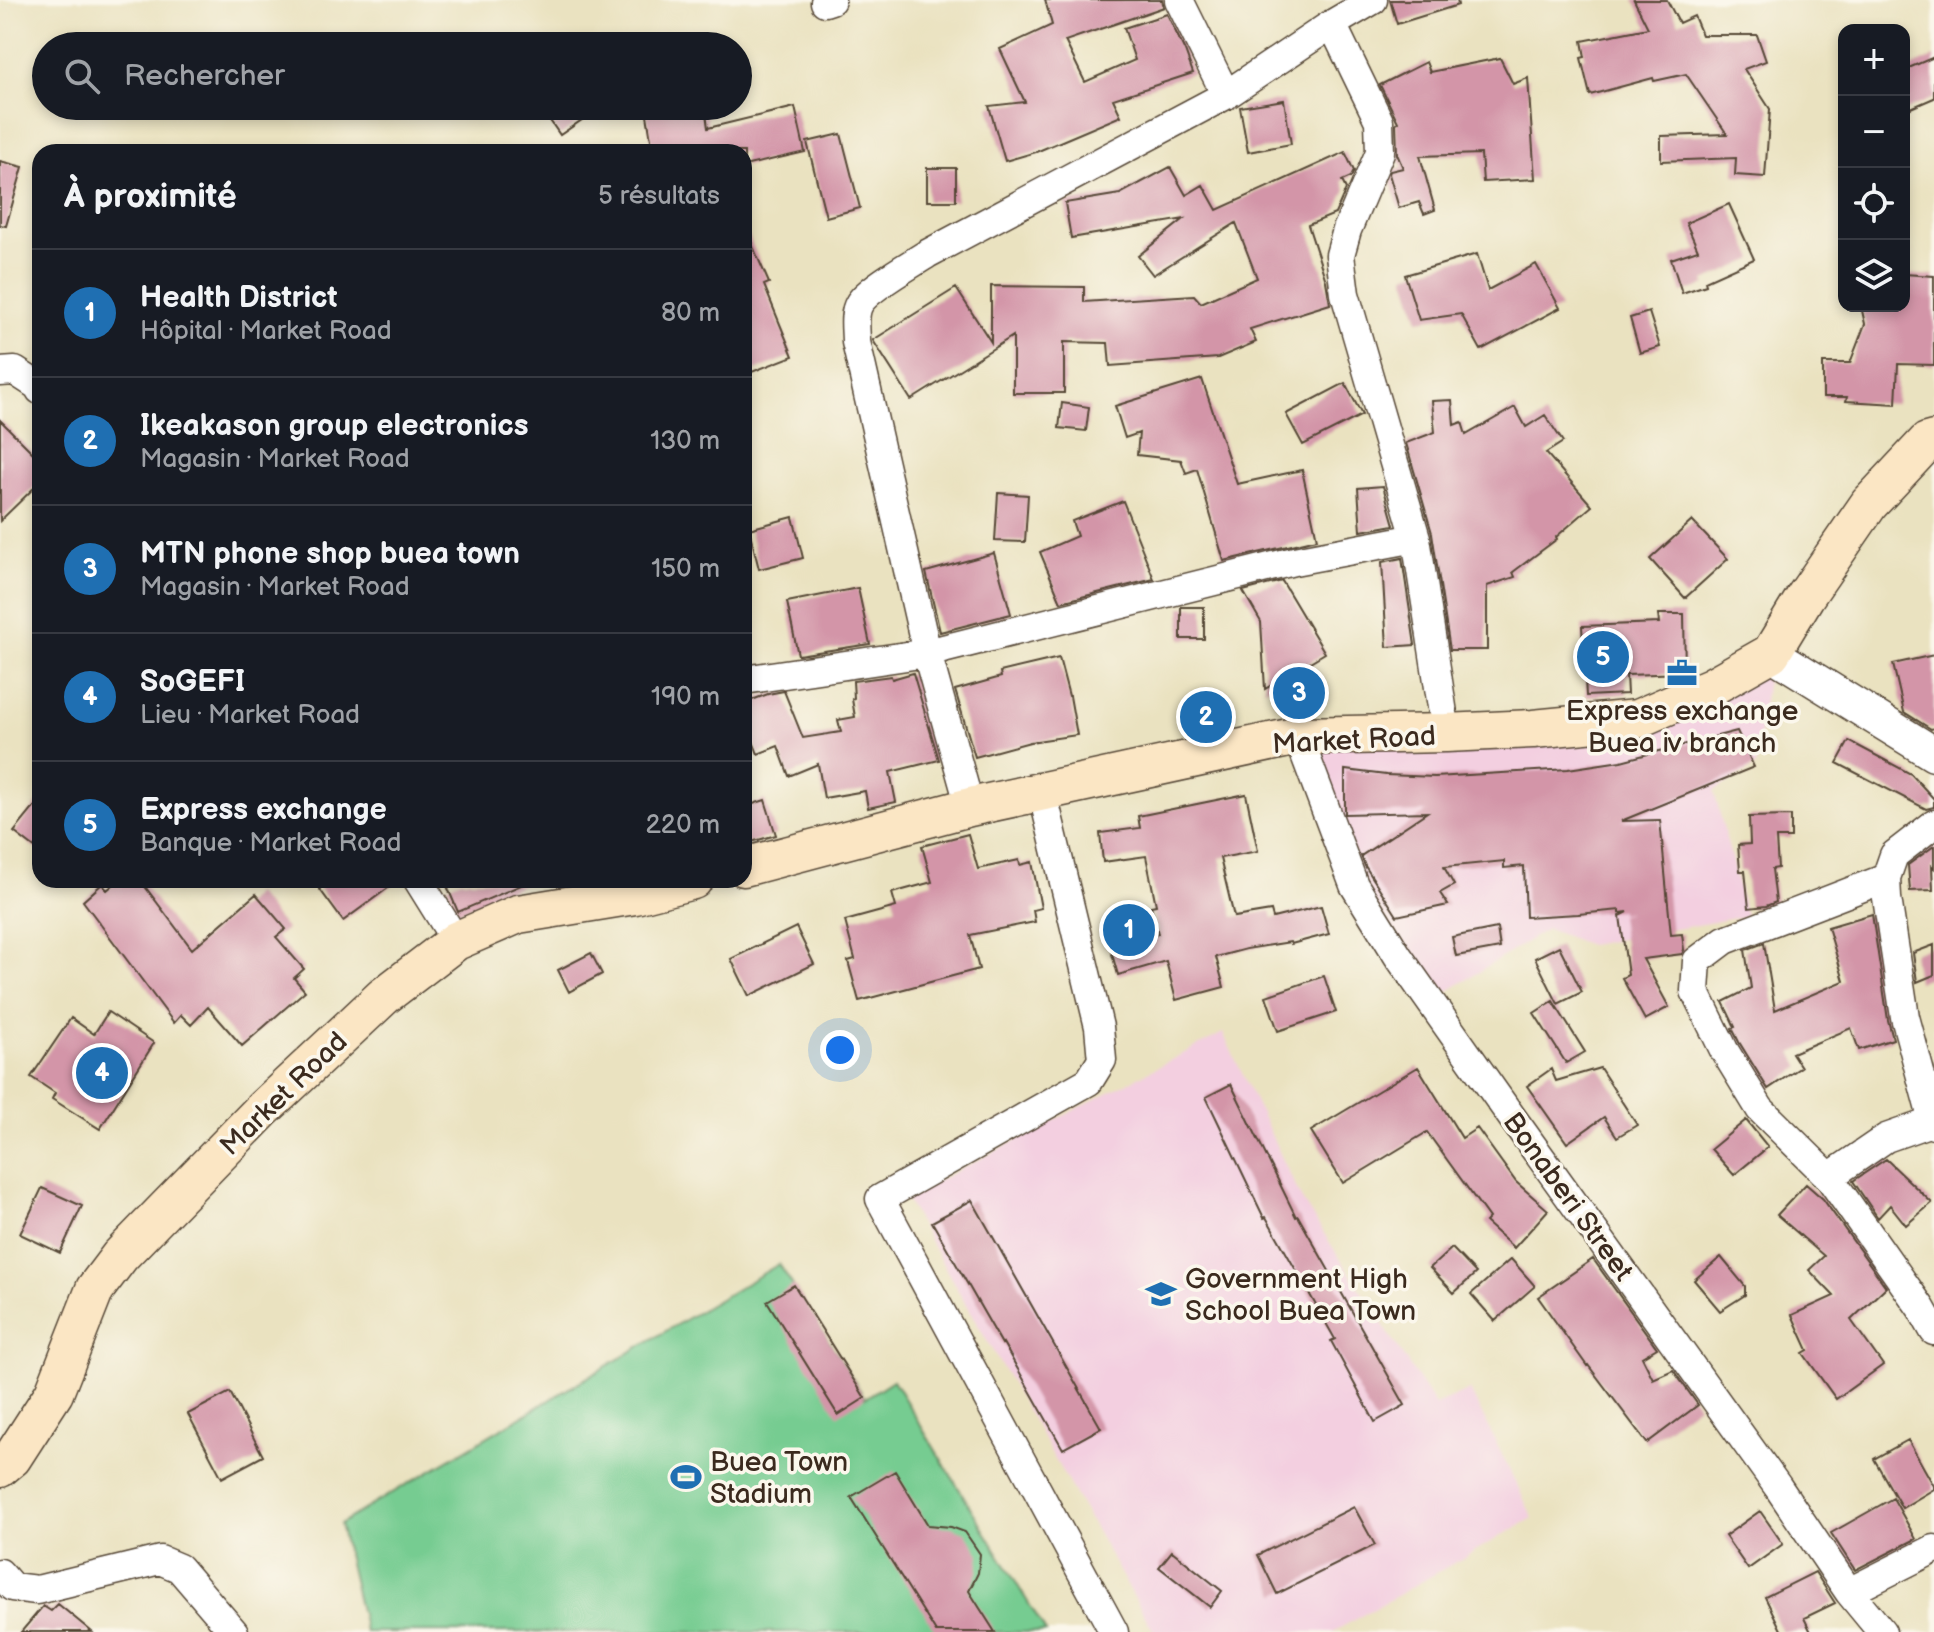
<!DOCTYPE html>
<html lang="fr">
<meta charset="utf-8">
<style>
body{margin:0;font-family:"Balsamiq Sans",sans-serif;background:#20242c;color:#f1f3f6}
.controls{position:absolute;right:24px;top:24px;display:grid;overflow:hidden;border-radius:16px;box-shadow:0 4px 12px #0003}
.controls button{width:72px;height:72px;display:grid;place-items:center;padding:0;border:0;border-bottom:2px solid #363941;background:#171b24;color:#f1f3f6;font:40px sans-serif}
.you{position:absolute;left:840px;top:1050px;width:28px;height:28px;margin:-20px;border:6px solid #fff;border-radius:50%;background:#1a73e8;box-shadow:0 0 0 12px #1a73e833}
.badge{display:grid;place-items:center;width:52px;height:52px;border-radius:50%;background:#1f6fb2;color:#fff;font-size:26px;font-weight:700}
.pin{position:absolute;translate:-50% -50%;border:4px solid #fff;box-shadow:0 2px 8px #0006}
.list{margin:0;padding:0;list-style:none}
h2{display:flex;justify-content:space-between;align-items:center;height:104px;margin:0;padding:0 32px;font-size:34px}
h2 small{font-size:26px;font-weight:400;color:#9ea1a6}
.list li{display:grid;grid-template-columns:52px 1fr auto;gap:24px;align-items:center;box-sizing:border-box;height:128px;padding:0 32px;border-top:2px solid #363941}
.list b{display:block;font-size:30px;white-space:nowrap}
.list p{margin:0;font-size:26px;white-space:nowrap;color:#9ea1a6}
.list em{font-size:26px;font-style:normal;color:#9ea1a6}
.icon{flex:none;width:44px;height:44px;fill:none;stroke:currentColor;stroke-width:2;stroke-linecap:round;stroke-linejoin:round}
.map{position:relative;flex:none;width:1934px;height:1632px;overflow:hidden}
.search{position:absolute;background:#171b24;box-shadow:0 4px 12px #0003;left:32px;top:32px;width:720px;height:88px;display:flex;align-items:center;gap:20px;box-sizing:border-box;padding:0 28px;border-radius:44px;color:#9ea1a6;font-size:30px}
.panel{position:absolute;background:#171b24;box-shadow:0 4px 12px #0003;left:32px;top:144px;width:720px;height:744px;border-radius:24px}
.map>svg:first-child{display:block}
.built{fill:#f3cfe0}
.green{fill:#76cc91;stroke:#587b58;stroke-width:2}
.building{fill:#d395a8}
.lines{fill:none;stroke-linecap:round;stroke-linejoin:round}
.minor-casing{stroke:#554636;stroke-width:31}
.tertiary-casing{stroke:#554636;stroke-width:37}
.secondary-casing{stroke:#554636;stroke-width:41}
.minor{stroke:#fff;stroke-width:28}
.tertiary{stroke:#fff;stroke-width:34}
.secondary{stroke:#fbe6c4;stroke-width:38}
.labels{text-anchor:middle;stroke-width:7;stroke-linejoin:round;paint-order:stroke}
.poi-label{font-size:28px;fill:#3b2a1e;stroke:#fbf7ec;text-anchor:start}
.street-label{font-size:28px;fill:#3b2a1e;stroke:#fbf7ec}
</style>
<div class="map">
<svg width="1934" height="1632" viewBox="0 0 1934 1632">
<rect width="100%" height="100%" fill="#fbf7ec"/>
<filter id="ink" filterUnits="userSpaceOnUse"><feTurbulence type="fractalNoise" baseFrequency=".0125" numOctaves="2"/><feDisplacementMap in="SourceGraphic" scale="16" xChannelSelector="R" yChannelSelector="G"/><feConvolveMatrix kernelMatrix="1 2 1 2 8 2 1 2 1" color-interpolation-filters="sRGB"/></filter>
<filter id="wash" filterUnits="userSpaceOnUse"><feTurbulence type="fractalNoise" baseFrequency=".006" numOctaves="4" result="noise"/><feDisplacementMap in="SourceGraphic" scale="32" xChannelSelector="R" yChannelSelector="G"/><feGaussianBlur stdDeviation="1.8" result="paint"/><feColorMatrix in="noise" values="0 0 0 0 0 0 0 0 0 0 0 0 0 0 0 0 0 1.4 0 .05"/><feComposite in="paint" operator="in"/></filter>
<g filter="url(#wash)">
<rect width="100%" height="100%" fill="#eae2c0"/>
<path class="built" d="M 1768,668 L 1756,766 L 1714,791 L 1746,916 L 1589,945 L 1547,929 L 1439,997 L 1355,875 L 1306,745 L 1579,736 Z
M 1223,1033 L 1301,1198 L 1435,1405 L 1470,1390 L 1533,1518 L 1333,1632 L 1154,1632 L 905,1198 Z"/>
<path class="green" d="M 779,1264 L 865,1398 L 893,1380 L 1046,1632 L 365,1632 L 340,1524 Z"/>
<g id="blocks">
<path class="building" d="M 1045,0 L 1162,0 L 1164,7 L 1065,41 L 1085,82 L 1135,60 L 1124,28 L 1167,14 L 1185,51 L 1193,73 L 1113,99 L 1121,116 L 1036,152 L 1005,161 L 989,106 L 1025,102 L 1000,49 L 1052,25 Z
M 1390,0 L 1457,0 L 1458,5 L 1397,24 Z
M 1634,0 L 1667,0 L 1679,23 L 1694,16 L 1702,35 L 1757,35 L 1766,61 L 1744,69 L 1770,109 L 1765,177 L 1735,175 L 1736,158 L 1661,161 L 1661,136 L 1727,134 L 1686,74 L 1654,81 L 1653,78 L 1590,95 L 1581,58 L 1585,57 L 1582,41 L 1648,28 Z
M 1934,57 L 1934,98 L 1904,111 L 1904,70 Z
M 1500,58 L 1513,84 L 1528,78 L 1535,179 L 1483,182 L 1481,154 L 1420,156 L 1435,210 L 1424,214 L 1419,202 L 1399,208 L 1389,174 L 1390,171 L 1403,168 L 1397,154 L 1396,123 L 1398,122 L 1380,85 L 1426,62 L 1430,72 Z
M 1284,100 L 1291,144 L 1248,152 L 1240,107 Z
M 540,106 L 602,106 L 560,135 Z
M 671,106 L 705,106 L 708,128 L 795,107 L 805,152 L 744,166 L 744,152 L 653,152 L 646,109 Z
M 841,134 L 860,208 L 826,217 L 807,142 Z
M 1345,152 L 1354,171 L 1351,177 L 1342,181 L 1346,189 L 1335,214 L 1308,225 L 1326,281 L 1330,304 L 1250,329 L 1256,342 L 1218,358 L 1110,366 L 1108,343 L 1064,342 L 1064,393 L 1013,393 L 1013,336 L 911,400 L 874,342 L 873,340 L 956,288 L 991,342 L 991,286 L 1084,287 L 1084,302 L 1194,295 L 1201,303 L 1257,278 L 1236,223 L 1153,275 L 1138,256 L 1184,219 L 1071,238 L 1065,203 L 1120,194 L 1170,167 L 1186,195 L 1203,185 L 1217,210 Z
M 0,161 L 23,167 L 6,226 L 0,225 Z
M 927,168 L 956,168 L 956,201 L 927,201 Z
M 1729,204 L 1754,259 L 1705,281 L 1706,285 L 1682,293 L 1671,259 L 1698,250 L 1686,223 Z
M 744,226 L 769,283 L 764,285 L 793,356 L 744,375 Z
M 1477,254 L 1488,290 L 1536,264 L 1560,308 L 1481,350 L 1461,314 L 1419,320 L 1405,275 Z
M 1904,274 L 1934,276 L 1934,365 L 1898,364 L 1896,404 L 1846,401 L 1847,397 L 1823,397 L 1823,363 L 1850,363 L 1865,324 L 1861,306 L 1904,306 Z
M 1649,312 L 1660,347 L 1640,353 L 1630,318 Z
M 1202,379 L 1237,484 L 1302,470 L 1317,539 L 1224,561 L 1197,469 L 1186,473 L 1181,460 L 1137,455 L 1139,433 L 1125,438 L 1115,406 Z
M 1345,383 L 1362,415 L 1303,445 L 1286,414 Z
M 1452,400 L 1454,425 L 1462,422 L 1466,435 L 1515,407 L 1526,427 L 1545,415 L 1563,442 L 1546,453 L 1592,506 L 1556,537 L 1557,539 L 1513,572 L 1515,577 L 1487,586 L 1487,650 L 1450,650 L 1432,533 L 1406,443 L 1435,432 L 1432,401 Z
M 1062,403 L 1089,407 L 1086,431 L 1059,428 Z
M 0,420 L 40,460 L 40,482 L 0,521 Z
M 1383,486 L 1394,525 L 1361,531 L 1358,488 Z
M 998,493 L 1028,495 L 1025,542 L 995,541 Z
M 1123,501 L 1154,579 L 1061,602 L 1040,552 L 1077,536 L 1072,521 Z
M 793,517 L 803,558 L 759,569 L 749,529 Z
M 1692,521 L 1728,559 L 1685,598 L 1650,559 Z
M 994,553 L 1011,614 L 940,632 L 926,572 Z
M 1402,558 L 1415,645 L 1387,647 L 1382,562 Z
M 1282,581 L 1325,653 L 1265,689 L 1261,622 L 1243,591 Z
M 858,588 L 870,644 L 798,655 L 787,602 Z
M 1181,607 L 1204,607 L 1204,639 L 1181,639 Z
M 1658,614 L 1684,614 L 1685,673 L 1626,675 L 1627,694 L 1586,696 L 1582,626 L 1659,623 Z
M 1934,655 L 1934,728 L 1931,729 L 1904,712 L 1893,664 Z
M 1059,658 L 1069,696 L 1070,696 L 1077,735 L 1030,742 L 975,757 L 955,690 L 1001,677 L 1000,672 Z
M 913,673 L 939,760 L 890,772 L 896,802 L 868,808 L 865,791 L 824,798 L 818,764 L 789,776 L 778,746 L 758,754 L 744,718 L 744,703 L 768,694 L 784,691 L 803,738 L 841,732 L 838,720 L 855,717 L 852,699 L 854,698 L 853,681 L 891,676 L 892,679 Z
M 1737,731 L 1754,767 L 1621,821 L 1660,820 L 1671,935 L 1682,934 L 1684,950 L 1682,954 L 1643,959 L 1669,1007 L 1645,1020 L 1622,978 L 1628,975 L 1620,916 L 1628,912 L 1620,913 L 1620,910 L 1578,914 L 1526,917 L 1524,866 L 1504,868 L 1504,861 L 1444,867 L 1454,885 L 1440,893 L 1448,905 L 1397,916 L 1365,866 L 1361,856 L 1427,812 L 1345,814 L 1345,770 L 1386,775 L 1435,777 L 1568,769 L 1621,761 Z
M 1849,741 L 1911,774 L 1934,799 L 1934,807 L 1926,809 L 1837,763 Z
M 1246,794 L 1258,851 L 1220,858 L 1234,917 L 1271,911 L 1273,918 L 1321,906 L 1329,934 L 1291,944 L 1290,942 L 1246,949 L 1216,957 L 1224,987 L 1176,1000 L 1166,961 L 1118,975 L 1110,947 L 1158,934 L 1151,906 L 1156,905 L 1146,856 L 1103,862 L 1100,833 L 1140,828 L 1138,816 Z
M 40,800 L 40,852 L 14,832 Z
M 765,800 L 776,835 L 744,844 L 744,807 Z
M 1791,816 L 1791,838 L 1776,838 L 1778,868 L 1772,869 L 1776,902 L 1766,906 L 1749,908 L 1745,871 L 1740,871 L 1738,845 L 1750,844 L 1749,817 Z
M 968,834 L 978,869 L 1019,860 L 1020,865 L 1032,862 L 1041,908 L 1033,910 L 1035,922 L 970,935 L 979,969 L 859,1001 L 848,961 L 855,959 L 845,921 L 896,907 L 892,893 L 932,882 L 922,846 Z
M 1934,846 L 1934,868 L 1932,866 L 1933,890 L 1910,891 L 1908,865 Z
M 119,880 L 140,880 L 192,949 L 256,894 L 286,929 L 276,937 L 304,969 L 294,978 L 305,991 L 242,1046 L 208,1007 L 191,1025 L 181,1015 L 174,1023 L 83,901 L 102,884 L 107,890 Z
M 313,880 L 399,880 L 343,921 Z
M 461,880 L 533,880 L 458,912 L 447,886 Z
M 1872,914 L 1888,1020 L 1893,1039 L 1859,1050 L 1851,1028 L 1792,1053 L 1801,1067 L 1768,1089 L 1739,1042 L 1732,1028 L 1735,1027 L 1723,1002 L 1751,988 L 1745,950 L 1764,943 L 1775,1010 L 1844,981 L 1828,927 Z
M 796,927 L 814,964 L 749,996 L 731,959 Z
M 1497,928 L 1500,948 L 1456,956 L 1452,937 Z
M 1934,945 L 1934,975 L 1917,982 L 1913,953 Z
M 1559,946 L 1582,992 L 1558,1004 L 1535,958 Z
M 591,953 L 602,974 L 569,992 L 558,970 Z
M 1324,976 L 1336,1012 L 1278,1031 L 1266,996 Z
M 1553,1001 L 1585,1052 L 1566,1063 L 1534,1013 Z
M 108,1012 L 154,1043 L 100,1129 L 52,1099 L 55,1093 L 31,1077 L 71,1018 L 94,1034 Z
M 1418,1067 L 1462,1138 L 1477,1128 L 1516,1182 L 1548,1210 L 1514,1248 L 1485,1222 L 1489,1218 L 1427,1132 L 1343,1183 L 1311,1131 Z
M 1600,1068 L 1637,1125 L 1617,1137 L 1604,1117 L 1567,1143 L 1527,1086 L 1551,1069 L 1556,1081 Z
M 1231,1084 L 1296,1217 L 1298,1216 L 1405,1405 L 1375,1422 L 1331,1341 L 1335,1339 L 1266,1217 L 1264,1218 L 1206,1097 Z
M 1746,1120 L 1768,1147 L 1734,1175 L 1711,1149 Z
M 1886,1159 L 1932,1203 L 1906,1225 L 1890,1205 L 1878,1218 L 1853,1181 Z
M 1806,1184 L 1823,1199 L 1886,1287 L 1851,1320 L 1883,1365 L 1836,1399 L 1803,1353 L 1808,1350 L 1792,1315 L 1834,1296 L 1809,1270 L 1824,1256 L 1777,1215 Z
M 42,1188 L 82,1206 L 60,1253 L 20,1234 Z
M 972,1200 L 1101,1428 L 1063,1449 L 1003,1343 L 1002,1344 L 932,1222 Z
M 1452,1248 L 1476,1273 L 1454,1293 L 1430,1268 Z
M 1721,1257 L 1745,1286 L 1745,1295 L 1720,1311 L 1694,1280 Z
M 1511,1259 L 1535,1286 L 1495,1321 L 1471,1294 Z
M 1593,1259 L 1657,1348 L 1642,1357 L 1653,1379 L 1673,1370 L 1698,1405 L 1647,1443 L 1588,1365 L 1587,1366 L 1538,1297 Z
M 794,1285 L 865,1398 L 838,1415 L 767,1301 Z
M 230,1392 L 263,1456 L 222,1478 L 188,1414 Z
M 1908,1440 L 1934,1486 L 1934,1489 L 1902,1508 L 1874,1459 Z
M 895,1471 L 928,1525 L 951,1527 L 965,1532 L 980,1554 L 978,1573 L 969,1591 L 995,1632 L 936,1632 L 851,1497 Z
M 1893,1498 L 1916,1539 L 1855,1570 L 1831,1533 Z
M 1354,1507 L 1375,1545 L 1277,1594 L 1258,1555 Z
M 1760,1511 L 1783,1544 L 1748,1569 L 1725,1536 Z
M 1172,1551 L 1222,1591 L 1210,1607 L 1159,1567 Z
M 1815,1572 L 1835,1603 L 1804,1618 L 1811,1632 L 1782,1632 L 1765,1597 Z
M 58,1604 L 92,1632 L 21,1632 L 43,1606 L 51,1611 Z"/>
</g>
</g>
<g filter="url(#ink)">
<use href="#blocks" fill-opacity="0" stroke="#554636" stroke-width="2"/>
<g class="lines">
<g class="minor-casing">
<path id="minor" d="M 1179,0 L 1226,95
M 825,2 L 831,0
M 1332,24 L 1379,121 L 1380,152 L 1347,230 L 1340,255 L 1345,294 L 1416,538 L 1446,733
M 0,372 L 15,371 L 38,386 L 40,390
M 744,680 L 927,653 L 1294,561 L 1416,538
M 1298,736 L 1354,885 L 1398,956 L 1511,1116 L 1778,1487 L 1849,1592 L 1882,1632
M 1042,791 L 1099,1027 L 1102,1060 L 1089,1081 L 880,1199 L 1114,1632
M 970,807 L 927,653 L 856,342 C 856,331 853,314 859,304 C 867,289 912,264 927,254 L 1226,95 L 1332,24 L 1373,0
M 1934,824 L 1894,855 L 1886,878 L 1887,898 L 1905,1017 L 1934,1125
M 1886,878 L 1725,940 L 1697,961 L 1695,991 L 1724,1050 L 1760,1109 L 1829,1177 L 1921,1308 L 1934,1331
M 418,880 L 456,941
M 1829,1177 L 1886,1138 L 1934,1121
M 0,1573 L 12,1587 L 37,1590 L 160,1560 L 179,1568 L 234,1632
M 1849,1592 L 1934,1549"/>
</g>
<g class="tertiary-casing">
<path id="tertiary" d="M 1771,653 L 1934,754"/>
</g>
<g class="secondary-casing">
<path id="secondary" d="M 744,867 L 970,807 L 1298,736 L 1446,733 L 1533,729 L 1637,719 L 1711,687 L 1771,653 L 1805,597 L 1869,504 L 1927,442 L 1934,440
M 0,1468 L 12,1458 L 54,1393 L 95,1289 L 120,1256 L 263,1109 L 384,996 L 456,941 L 518,914 L 635,895 L 693,880"/>
</g>
<use href="#minor" class="minor"/>
<use href="#tertiary" class="tertiary"/>
<use href="#secondary" class="secondary"/>
</g>
</g>
<defs>
<g id="office-bare" transform="scale(2.4)"><path d="M-6-3h4V-5.5h4V-3h4V5H-6ZM-1-4.5V-3h2v-1.5ZM-6 0V1H6V0Z" fill="#1f6fb2" stroke="#fbf7ec" stroke-width="2.5" paint-order="stroke"/></g>
<g id="school-bare" transform="scale(2.4)"><path d="M0-5L7-2L0 1L-7-2ZM-4 1L0 2.5L4 1V4Q0 6-4 4Z" fill="#1f6fb2" stroke="#fbf7ec" stroke-width="2.5" paint-order="stroke"/></g>
<g id="stadium-bare" transform="scale(2.4)"><path d="M0-5a6.5 5 0 1 0 0 10a6.5 5 0 1 0 0-10ZM-3.5-1.8h7v3.6h-7Z" fill="#1f6fb2" stroke="#fbf7ec" stroke-width="2.5" paint-order="stroke"/></g>
</defs>
<g fill-rule="evenodd">
<use href="#office-bare" x="1682" y="673"/>
<use href="#school-bare" x="1161" y="1294"/>
<use href="#stadium-bare" x="686" y="1477"/>
</g>
<g class="labels">
<g class="poi-label">
<text x="1682" y="720" text-anchor="middle">Express exchange<tspan x="1682" dy="32">Buea iv branch</tspan></text>
<text x="1185" y="1288">Government High<tspan x="1185" dy="32">School Buea Town</tspan></text>
<text x="710" y="1471">Buea Town<tspan x="710" dy="32">Stadium</tspan></text>
</g>
<g class="street-label">
<text transform="translate(1354 739) rotate(-3)" y="10">Market Road</text>
<text transform="translate(283 1093) rotate(-44)" y="10">Market Road</text>
<text transform="translate(1569 1196) rotate(54)" y="10">Bonaberi Street</text>
</g>
</g>
</svg>
<div class="controls">
<button>+</button>
<button>−</button>
<button><svg class="icon" aria-label="locate" viewBox="0 0 24 24"><circle cx="12" cy="12" r="6"/><path d="M12 2v4M12 18v4M2 12h4M18 12h4"/></svg></button>
<button><svg class="icon" aria-label="layers" viewBox="0 0 24 24"><path d="M12 4l9 5-9 5-9-5zM3 14l9 5 9-5"/></svg></button>
</div>
<div class="you"></div>
<div class="pin badge" style="left:1129px;top:930px">1</div>
<div class="pin badge" style="left:1206px;top:717px">2</div>
<div class="pin badge" style="left:1299px;top:693px">3</div>
<div class="pin badge" style="left:102px;top:1073px">4</div>
<div class="pin badge" style="left:1603px;top:657px">5</div>
<div class="search"><svg class="icon" aria-label="search" viewBox="0 0 24 24"><circle cx="10" cy="10" r="6"/><path d="M15 15l6 6"/></svg>Rechercher</div>
<section class="panel">
<h2>À proximité<small>5 résultats</small></h2>
<ul class="list">
<li><span class="badge">1</span><div><b>Health District</b><p>Hôpital · Market Road</p></div><em>80 m</em></li>
<li><span class="badge">2</span><div><b>Ikeakason group electronics</b><p>Magasin · Market Road</p></div><em>130 m</em></li>
<li><span class="badge">3</span><div><b>MTN phone shop buea town</b><p>Magasin · Market Road</p></div><em>150 m</em></li>
<li><span class="badge">4</span><div><b>SoGEFI</b><p>Lieu · Market Road</p></div><em>190 m</em></li>
<li><span class="badge">5</span><div><b>Express exchange</b><p>Banque · Market Road</p></div><em>220 m</em></li>
</ul>
</section>
</div>
